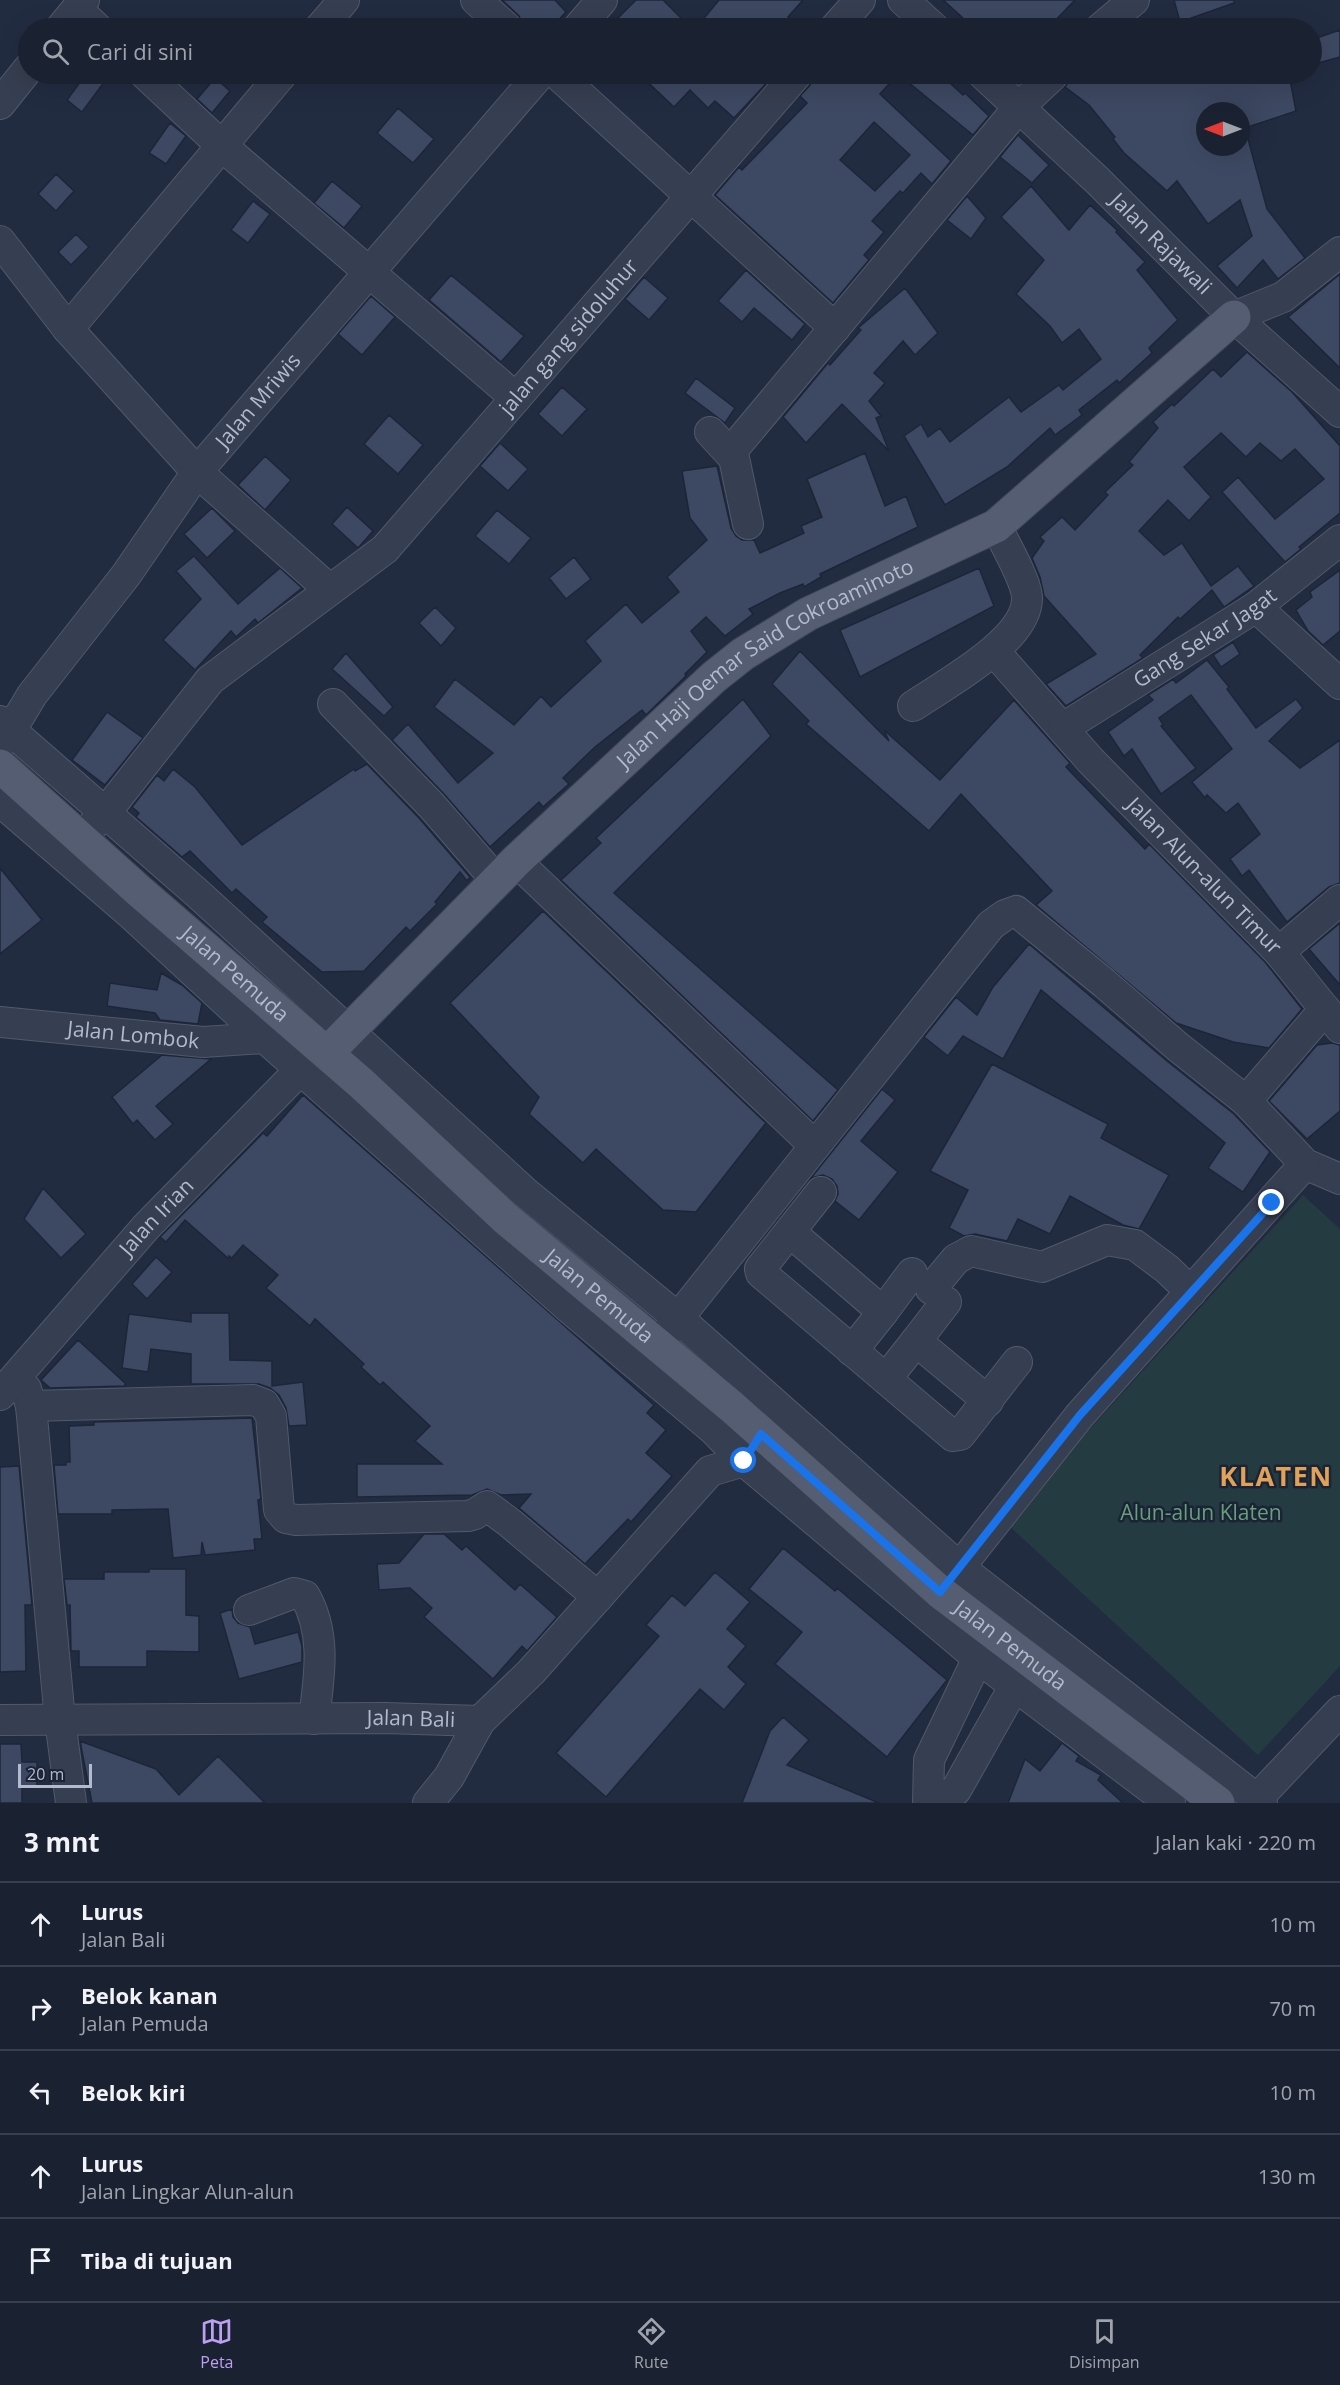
<!DOCTYPE html>
<html lang="id">
<meta charset="utf-8">
<style>
body{margin:0;font-family:"Open Sans",sans-serif;background:#272e3d;color:#f1f3f6}
.compass{position:absolute;left:1196px;top:102px;width:54px;height:54px;border-radius:50%;background:#1a2131;box-shadow:0 6px 24px #0002;rotate:270deg}
.scale{position:absolute;left:18px;bottom:15px;width:74px;box-sizing:border-box;padding-left:6px;border:3px solid #b2bacb;border-top:0;font-size:16px;line-height:21px;white-space:nowrap;color:#b2bacb;-webkit-text-stroke:4px #1b2336;paint-order:stroke}
.stop{position:absolute;width:18px;height:18px;margin:-14px;border:4px solid #1a73e8;border-radius:50%;background:#fff}
.stop.end{background:#1a73e8;border-color:#fff;box-shadow:0 2px 6px #0008}
.list{margin:0;padding:0;list-style:none}
h2{display:flex;justify-content:space-between;align-items:center;height:78px;margin:0;padding:0 24px;font-size:26px}
h2 small{font-size:20px;font-weight:400;color:#9fa3ab}
.list li{display:grid;grid-template-columns:39px 1fr auto;gap:18px;align-items:center;box-sizing:border-box;height:84px;padding:0 24px;border-top:2px solid #383e4d}
.list b{display:block;font-size:22px;white-space:nowrap}
.list p{margin:0;font-size:20px;white-space:nowrap;color:#9fa3ab}
.list em{font-size:20px;font-style:normal;color:#9fa3ab}
.icon{flex:none;width:33px;height:33px;fill:none;stroke:currentColor;stroke-width:2;stroke-linecap:round;stroke-linejoin:round}
.map{position:relative;flex:none;width:1340px;height:1803px;overflow:hidden}
.search{position:absolute;background:#1a2131;box-shadow:0 6px 24px #0002;left:18px;right:18px;top:18px;height:66px;display:flex;align-items:center;gap:15px;box-sizing:border-box;padding:0 21px;border-radius:33px;color:#9fa3ab;font-size:22px}
.sheet{height:498px;background:#1a2131}
nav{display:flex;justify-content:space-around;align-items:center;box-sizing:border-box;height:84px;border-top:2px solid #383e4d;background:#1a2131;font-size:16px;color:#9fa3ab}
nav a{display:grid;justify-items:center;gap:3px}
nav .on{color:#bca0f2}
.map>svg:first-child{display:block}
.green{fill:#243b42}
.building{fill:#3d4862;stroke:#1d2538;stroke-width:1.5;fill-rule:evenodd}
.lines{fill:none;stroke-linecap:round;stroke-linejoin:round}
.minor-casing{stroke:#51596b;stroke-width:32}
.major-casing{stroke:#3f475a;stroke-width:35}
.minor{stroke:#363e51;stroke-width:30}
.major{stroke:#545d71;stroke-width:33}
.route{stroke:#1a73e8;stroke-width:8}
.labels{text-anchor:middle;stroke-width:5;stroke-linejoin:round;paint-order:stroke}
.street-label{font-size:21px;fill:#b2bacb;stroke:#1b2336}
.park-label{font-size:21px;fill:#679f79;stroke:#1b2336}
.district-label{font-size:27px;font-weight:bold;letter-spacing:1.5px;fill:#e0a158;stroke:#1b2336}
</style>
<div class="map">
<svg width="1340" height="1803" viewBox="0 0 1340 1803">
<rect width="100%" height="100%" fill="#222c41"/>
<path class="green" d="M 1303,1195 L 1340,1229 L 1340,1666 L 1258,1755 L 1005,1522 Z"/>
<path class="building" d="M 502,0 L 555,0 L 566,12 L 551,28 L 524,28 L 519,16 Z
M 636,0 L 663,0 L 691,28 L 608,28 Z
M 719,0 L 803,0 L 788,17 L 800,28 L 696,28 Z
M 943,0 L 1075,0 L 1048,28 L 974,28 Z
M 1174,0 L 1234,0 L 1234,3 L 1180,22 Z
M 1340,30 L 1340,57 L 1311,65 L 1311,40 Z
M 86,74 L 95,74 L 105,81 L 82,112 L 67,100 Z
M 639,74 L 775,74 L 734,118 L 715,101 L 708,108 L 690,90 L 674,107 Z
M 814,74 L 940,74 L 963,95 L 965,93 L 989,116 L 973,135 L 898,74 L 880,94 L 951,161 L 932,184 L 921,173 L 903,193 L 900,191 L 872,221 L 884,232 L 864,255 L 869,260 L 833,303 L 715,195 L 739,167 L 742,170 L 807,103 L 800,96 L 810,85 ZM 874,122 L 910,155 L 875,191 L 840,160 Z
M 1071,74 L 1289,74 L 1296,111 L 1245,128 L 1267,209 L 1305,258 L 1278,279 L 1263,260 L 1237,288 L 1217,266 L 1252,236 L 1240,200 L 1208,224 L 1177,181 L 1167,191 L 1124,153 L 1113,139 L 1115,137 L 1089,105 L 1065,87 L 1070,79 ZM 1205,111 L 1241,111 L 1241,147 L 1205,147 Z
M 215,78 L 230,91 L 212,113 L 197,99 Z
M 398,108 L 434,139 L 413,163 L 377,133 Z
M 170,123 L 186,136 L 166,164 L 149,153 Z
M 1018,135 L 1049,165 L 1032,183 L 1000,157 Z
M 56,174 L 74,191 L 56,211 L 38,194 Z
M 332,181 L 362,206 L 344,228 L 314,203 Z
M 1031,186 L 1069,230 L 1090,205 L 1117,230 L 1116,232 L 1145,262 L 1137,270 L 1178,320 L 1149,348 L 1152,353 L 1119,383 L 1117,380 L 1079,410 L 1082,415 L 1055,435 L 1050,428 L 1007,467 L 945,505 L 904,436 L 921,424 L 928,437 L 940,428 L 950,442 L 1009,397 L 1021,412 L 1059,385 L 1063,390 L 1101,359 L 1079,329 L 1062,343 L 1050,326 L 1016,294 L 1044,260 L 1001,217 Z
M 967,196 L 986,218 L 971,239 L 947,220 Z
M 253,201 L 270,214 L 248,243 L 231,230 Z
M 76,234 L 89,247 L 71,265 L 58,252 Z
M 746,270 L 805,324 L 792,340 L 754,308 L 742,322 L 718,301 Z
M 1340,274 L 1340,368 L 1288,317 Z
M 451,275 L 524,336 L 501,362 L 429,300 Z
M 644,277 L 668,298 L 649,320 L 625,299 Z
M 905,288 L 938,333 L 915,355 L 903,341 L 874,373 L 885,383 L 869,401 L 881,416 L 876,418 L 889,451 L 842,404 L 806,443 L 783,417 L 828,363 L 830,365 L 861,330 L 858,328 Z
M 371,296 L 395,317 L 362,355 L 338,334 Z
M 1247,352 L 1292,392 L 1340,446 L 1340,513 L 1299,547 L 1301,549 L 1285,562 L 1222,492 L 1238,477 L 1275,519 L 1324,479 L 1295,449 L 1281,461 L 1260,443 L 1246,457 L 1221,433 L 1184,467 L 1211,497 L 1189,521 L 1168,500 L 1139,531 L 1164,555 L 1182,543 L 1211,586 L 1238,566 L 1254,586 L 1224,607 L 1212,590 L 1180,619 L 1178,617 L 1140,655 L 1143,658 L 1066,706 L 1046,684 L 1096,654 L 1044,596 L 1040,577 L 1032,558 L 1044,541 L 1040,537 L 1062,517 L 1075,530 L 1108,495 L 1105,492 L 1133,465 L 1129,462 L 1158,428 L 1153,422 L 1172,404 L 1174,406 L 1213,369 L 1221,377 Z
M 696,378 L 735,408 L 725,423 L 685,393 Z
M 562,387 L 587,409 L 562,436 L 538,414 Z
M 389,415 L 423,445 L 398,474 L 364,444 Z
M 500,443 L 528,469 L 508,491 L 480,466 Z
M 865,453 L 885,506 L 906,496 L 918,527 L 820,574 L 821,577 L 804,587 L 803,584 L 780,593 L 749,609 L 753,614 L 725,636 L 706,617 L 691,631 L 707,652 L 685,674 L 686,676 L 646,715 L 642,710 L 595,747 L 563,778 L 569,784 L 543,807 L 539,802 L 490,847 L 444,794 L 392,740 L 408,724 L 458,783 L 493,753 L 434,707 L 455,679 L 514,725 L 541,696 L 551,707 L 601,661 L 585,641 L 626,604 L 642,623 L 679,592 L 667,577 L 707,540 L 690,518 L 682,471 L 717,466 L 731,528 L 736,536 L 742,540 L 754,540 L 760,553 L 804,533 L 801,526 L 822,517 L 807,479 Z
M 265,456 L 291,480 L 265,510 L 238,485 Z
M 347,507 L 373,531 L 358,548 L 332,524 Z
M 212,508 L 235,531 L 207,558 L 184,534 Z
M 497,510 L 531,538 L 509,564 L 475,536 Z
M 194,556 L 238,604 L 280,568 L 302,588 L 258,623 L 255,619 L 236,637 L 231,631 L 195,670 L 163,640 L 201,599 L 176,571 Z
M 574,557 L 591,579 L 566,599 L 549,578 Z
M 979,568 L 994,606 L 860,677 L 840,630 Z
M 1340,570 L 1340,631 L 1323,645 L 1308,631 L 1296,610 L 1312,597 L 1310,592 Z
M 435,607 L 456,628 L 441,646 L 419,623 Z
M 1233,642 L 1240,654 L 1221,667 L 1213,655 Z
M 800,651 L 889,741 L 884,730 L 940,780 L 1014,700 L 1070,763 L 1066,767 L 1145,849 L 1149,844 L 1266,963 L 1302,1009 L 1269,1048 L 1233,1042 L 1176,1023 L 1036,905 L 1052,891 L 961,794 L 929,831 L 806,724 L 809,721 L 772,684 Z
M 346,653 L 393,707 L 384,716 L 332,669 Z
M 1207,660 L 1229,687 L 1227,689 L 1256,728 L 1296,699 L 1303,708 L 1269,741 L 1300,768 L 1340,740 L 1340,883 L 1329,887 L 1287,922 L 1249,870 L 1242,876 L 1230,859 L 1260,834 L 1238,803 L 1226,813 L 1207,795 L 1205,798 L 1192,782 L 1232,749 L 1191,695 L 1159,718 L 1163,725 L 1161,726 L 1196,768 L 1161,794 L 1132,749 L 1124,756 L 1108,732 L 1153,700 L 1148,695 L 1173,679 L 1176,683 Z
M 743,699 L 771,736 L 614,893 L 838,1090 L 813,1121 L 561,880 L 601,843 L 596,838 Z
M 107,712 L 143,738 L 105,785 L 72,760 Z
M 367,764 L 419,818 L 470,877 L 467,881 L 460,872 L 435,902 L 437,904 L 410,931 L 406,927 L 364,971 L 322,972 L 262,922 L 267,917 L 236,889 L 232,893 L 190,851 L 182,857 L 136,817 L 139,813 L 132,807 L 157,775 L 164,781 L 173,769 L 195,787 L 242,845 L 354,769 L 355,771 Z
M 0,868 L 42,920 L 0,954 Z
M 543,911 L 766,1123 L 696,1212 L 663,1210 L 596,1149 L 583,1163 L 529,1114 L 539,1097 L 450,1003 Z
M 1340,923 L 1340,985 L 1309,949 Z
M 1029,944 L 1167,1061 L 1234,1114 L 1270,1152 L 1243,1192 L 1208,1168 L 1225,1143 L 1041,990 L 1003,1059 L 963,1036 L 948,1056 L 924,1037 L 956,997 L 977,1015 L 993,987 Z
M 161,973 L 182,985 L 202,1003 L 198,1024 L 160,1020 L 155,1013 L 107,1006 L 110,983 L 157,990 Z
M 1332,1043 L 1340,1045 L 1340,1111 L 1307,1139 L 1269,1101 L 1317,1045 Z
M 162,1055 L 211,1059 L 156,1106 L 173,1124 L 155,1140 L 137,1120 L 133,1124 L 112,1097 Z
M 992,1064 L 1108,1124 L 1101,1138 L 1169,1175 L 1139,1229 L 1123,1225 L 1070,1196 L 1050,1234 L 1018,1219 L 1007,1241 L 975,1234 L 964,1236 L 949,1228 L 968,1190 L 930,1171 Z
M 882,1089 L 895,1100 L 861,1141 L 898,1172 L 859,1220 L 835,1201 L 838,1194 L 837,1186 L 832,1179 L 823,1175 L 811,1178 Z
M 303,1095 L 654,1405 L 647,1413 L 666,1430 L 646,1453 L 672,1476 L 631,1522 L 628,1519 L 585,1564 L 519,1508 L 531,1494 L 501,1495 L 487,1489 L 472,1495 L 357,1497 L 357,1464 L 442,1464 L 415,1441 L 430,1426 L 383,1382 L 380,1385 L 361,1367 L 364,1364 L 315,1319 L 310,1326 L 266,1288 L 278,1275 L 243,1245 L 232,1258 L 229,1256 L 229,1259 L 185,1220 L 166,1242 L 160,1237 L 263,1133 L 267,1136 Z
M 43,1188 L 86,1234 L 61,1258 L 24,1219 Z
M 156,1257 L 172,1272 L 147,1299 L 132,1284 Z
M 191,1313 L 229,1313 L 230,1360 L 272,1361 L 272,1386 L 303,1382 L 307,1425 L 289,1426 L 286,1408 L 279,1395 L 270,1388 L 259,1384 L 191,1384 L 191,1354 L 151,1349 L 148,1372 L 122,1368 L 129,1314 L 191,1322 Z
M 78,1340 L 125,1383 L 125,1386 L 50,1388 L 41,1380 Z
M 252,1418 L 261,1499 L 258,1500 L 262,1539 L 254,1539 L 255,1550 L 205,1555 L 202,1542 L 201,1555 L 173,1558 L 168,1509 L 112,1510 L 112,1514 L 58,1514 L 54,1465 L 66,1465 L 66,1462 L 70,1462 L 69,1426 L 94,1425 L 94,1422 Z
M 19,1466 L 32,1605 L 25,1605 L 26,1671 L 0,1672 L 0,1467 Z
M 424,1534 L 444,1534 L 462,1550 L 466,1546 L 515,1590 L 520,1584 L 557,1617 L 527,1651 L 522,1646 L 493,1679 L 424,1617 L 432,1608 L 410,1588 L 379,1590 L 377,1564 L 399,1563 Z
M 783,1548 L 835,1591 L 837,1588 L 947,1680 L 887,1757 L 775,1664 L 802,1632 L 749,1589 Z
M 149,1569 L 186,1569 L 186,1615 L 199,1616 L 199,1652 L 147,1651 L 147,1667 L 79,1667 L 79,1651 L 71,1651 L 70,1605 L 67,1605 L 64,1579 L 104,1579 L 104,1572 L 149,1572 Z
M 715,1572 L 750,1602 L 727,1629 L 746,1646 L 728,1667 L 746,1684 L 724,1710 L 700,1689 L 606,1797 L 556,1753 L 659,1636 L 646,1625 L 672,1595 L 685,1606 Z
M 232,1609 L 233,1617 L 238,1623 L 250,1627 L 255,1644 L 298,1632 L 302,1646 L 302,1662 L 239,1679 L 220,1613 Z
M 783,1717 L 809,1740 L 787,1765 L 879,1803 L 742,1803 L 770,1731 Z
M 80,1741 L 156,1769 L 179,1795 L 218,1756 L 265,1803 L 92,1803 Z
M 1062,1743 L 1079,1756 L 1076,1761 L 1101,1775 L 1098,1780 L 1123,1803 L 1008,1803 L 1025,1759 L 1040,1771 Z
M 0,1744 L 21,1744 L 22,1762 L 37,1762 L 37,1787 L 22,1788 L 22,1803 L 0,1803 Z"/>
<g class="lines">
<g class="minor-casing">
<g id="minor">
<path d="M 476,0 L 507,28"/>
<path d="M 903,0 L 934,28"/>
<path d="M 77,9 L 97,28"/>
<path d="M 61,28 L 84,0"/>
<path d="M 320,28 L 344,0"/>
<path d="M 578,28 L 602,0"/>
<path d="M 835,28 L 860,0"/>
<path d="M 1101,28 L 1134,0"/>
<path d="M 145,74 L 222,146 L 516,398"/>
<path d="M 557,74 L 835,328"/>
<path id="s1" d="M 983,74 L 1098,181 L 1234,317 L 1340,412"/>
<path d="M 0,104 L 28,69"/>
<path d="M 0,241 L 68,329 L 197,472 L 330,590"/>
<path d="M 1234,317 L 1283,297 L 1340,252"/>
<path d="M 68,329 L 282,74"/>
<path d="M 710,432 L 734,458 L 748,524"/>
<path d="M 730,453 L 1019,107 L 1054,74"/>
<path d="M 1256,607 L 1340,684"/>
<path id="s2" d="M 994,651 L 1091,761 L 1279,952 L 1340,1028"/>
<path d="M 333,704 L 432,806 L 497,881"/>
<path d="M 913,706 C 944,685 1028,640 1027,598 C 1027,582 1004,542 996,526"/>
<path d="M 0,721 L 197,893 L 526,1193 L 678,1318 L 959,1567 L 1262,1803"/>
<path id="s3" d="M 1063,728 L 1256,607 L 1340,540"/>
<path id="s4" d="M 0,744 L 11,730 L 32,695 L 126,575 L 197,472 L 540,74"/>
<path d="M 0,801 L 133,916 L 265,1038 L 569,1308 L 714,1430 L 744,1461 L 978,1658 L 1170,1803"/>
<path id="s5" d="M 92,826 L 106,812 L 210,680 L 385,549 L 797,74"/>
<path d="M 516,861 L 815,1146"/>
<path d="M 1279,952 L 1340,900"/>
<path id="s6" d="M 0,1022 L 203,1042 L 265,1038"/>
<path d="M 1246,1101 L 1325,1009"/>
<path d="M 821,1192 L 760,1269 L 761,1273 L 953,1436 L 960,1435 L 1017,1362"/>
<path d="M 790,1232 L 883,1312 L 852,1351"/>
<path d="M 931,1289 L 956,1259 L 971,1251 L 1042,1267 L 1107,1240 L 1135,1245 L 1167,1269 L 1191,1292"/>
<path d="M 883,1312 L 912,1273"/>
<path d="M 667,1332 L 991,925 L 1005,915 L 1016,911 L 1104,983 L 1178,1047 L 1246,1101 L 1305,1164 L 1340,1179"/>
<path d="M 916,1341 L 946,1302"/>
<path d="M 886,1379 L 916,1341 L 988,1401"/>
<path d="M 26,1389 L 31,1406 L 60,1720 L 71,1803"/>
<path id="s7" d="M 0,1395 L 146,1227 L 301,1069 L 319,1058"/>
<path d="M 31,1406 L 253,1400 L 264,1404 L 271,1416 L 279,1510 L 286,1518 L 296,1520 L 468,1516 L 475,1514 L 487,1506 L 510,1523 L 598,1597"/>
<path d="M 947,1583 L 1080,1415 L 1305,1164"/>
<path d="M 249,1610 L 294,1593 L 305,1596 C 327,1635 319,1677 314,1719"/>
<path id="s8" d="M 0,1720 L 385,1718 L 480,1721 L 531,1672 L 710,1471 L 744,1461 L 753,1446"/>
<path d="M 428,1803 L 449,1777 L 480,1721"/>
<path d="M 928,1803 L 929,1760 L 978,1658"/>
<path d="M 934,1803 L 956,1790 L 1014,1687"/>
<path d="M 1253,1803 L 1340,1711"/>
</g>
</g>
<g class="major-casing">
<g id="major">
<path id="s9" d="M 0,766 L 139,891 L 362,1084 L 505,1218 L 732,1407 L 940,1592 L 1218,1803"/>
<path id="s10" d="M 327,1053 L 516,861 L 714,677 L 743,654 L 808,614 L 996,526 L 1234,317"/>
</g>
</g>
<use href="#minor" class="minor"/>
<use href="#major" class="major"/>
</g>
<g class="lines">
<path class="route" d="M 744,1461 L 761,1434 L 940,1592 L 1080,1415 L 1272,1203"/>
</g>
<g class="labels">
<g class="street-label">
<text dy="7" stroke="none"><textPath href="#s1" startOffset="246">Jalan Rajawali</textPath></text>
<text dy="7" stroke="none"><textPath href="#s5" startOffset="687">jalan gang sidoluhur</textPath></text>
<text dy="7" stroke="none"><textPath href="#s4" startOffset="430">Jalan Mriwis</textPath></text>
<text dy="7" stroke="none"><textPath href="#s3" startOffset="168">Gang Sekar Jagat</textPath></text>
<text dy="7" stroke="none"><textPath href="#s10" startOffset="590">Jalan Haji Oemar Said Cokroaminoto</textPath></text>
<text dy="7" stroke="none"><textPath href="#s2" startOffset="308">Jalan Alun-alun Timur</textPath></text>
<text dy="7" stroke="none"><textPath href="#s9" startOffset="314">Jalan Pemuda</textPath></text>
<text dy="7" stroke="none"><textPath href="#s6" startOffset="134">Jalan Lombok</textPath></text>
<text dy="7" stroke="none"><textPath href="#s7" startOffset="237">Jalan Irian</textPath></text>
<text dy="7" stroke="none"><textPath href="#s9" startOffset="800">Jalan Pemuda</textPath></text>
<text dy="7" stroke="none"><textPath href="#s9" startOffset="1340">Jalan Pemuda</textPath></text>
<text dy="7" stroke="none"><textPath href="#s8" startOffset="411">Jalan Bali</textPath></text>
</g>
<g class="park-label">
<text x="1201" y="1520">Alun-alun Klaten</text>
</g>
<g class="district-label">
<text x="1276" y="1486">KLATEN</text>
</g>
</g>
</svg>
<svg class="compass" viewBox="-18 -18 36 36"><path d="M0-13l5 13h-10z" fill="#e53935"/><path d="M0 13l5-13h-10z" fill="#9fa3ab"/></svg>
<div class="scale">20 m</div>
<div class="stop" style="left:744px;top:1461px"></div>
<div class="stop end" style="left:1272px;top:1203px"></div>
<div class="search"><svg class="icon" aria-label="search" viewBox="0 0 24 24"><circle cx="10" cy="10" r="6"/><path d="M15 15l6 6"/></svg>Cari di sini</div>
</div>
<section class="sheet">
<h2>3 mnt<small>Jalan kaki · 220 m</small></h2>
<ul class="list">
<li><svg class="icon" aria-label="ahead" viewBox="0 0 24 24"><path d="M12 20V5M6 11l6-6 6 6"/></svg><div><b>Lurus</b><p>Jalan Bali</p></div><em>10 m</em></li>
<li><svg class="icon" aria-label="right" viewBox="0 0 24 24"><path d="M7 20v-9h11M14 6l5 5-5 5"/></svg><div><b>Belok kanan</b><p>Jalan Pemuda</p></div><em>70 m</em></li>
<li><svg class="icon" aria-label="left" viewBox="0 0 24 24"><path d="M17 20v-9H6M10 6l-5 5 5 5"/></svg><div><b>Belok kiri</b></div><em>10 m</em></li>
<li><svg class="icon" aria-label="ahead" viewBox="0 0 24 24"><path d="M12 20V5M6 11l6-6 6 6"/></svg><div><b>Lurus</b><p>Jalan Lingkar Alun-alun</p></div><em>130 m</em></li>
<li><svg class="icon" aria-label="arrive" viewBox="0 0 24 24"><path d="M6 21V4h12l-3 4 3 4H6"/></svg><div><b>Tiba di tujuan</b></div></li>
</ul>
</section>
<nav>
<a class="on"><svg class="icon" aria-label="map" viewBox="0 0 24 24"><path d="M3 6l6-2 6 2 6-2v14l-6 2-6-2-6 2zM9 4v14M15 6v14"/></svg>Peta</a>
<a><svg class="icon" aria-label="directions" viewBox="0 0 24 24"><path d="M12 3l9 9-9 9-9-9zM9 14v-3h6M13 9l2 2-2 2"/></svg>Rute</a>
<a><svg class="icon" aria-label="saved" viewBox="0 0 24 24"><path d="M7 4h10v16l-5-4-5 4z"/></svg>Disimpan</a>
</nav>
